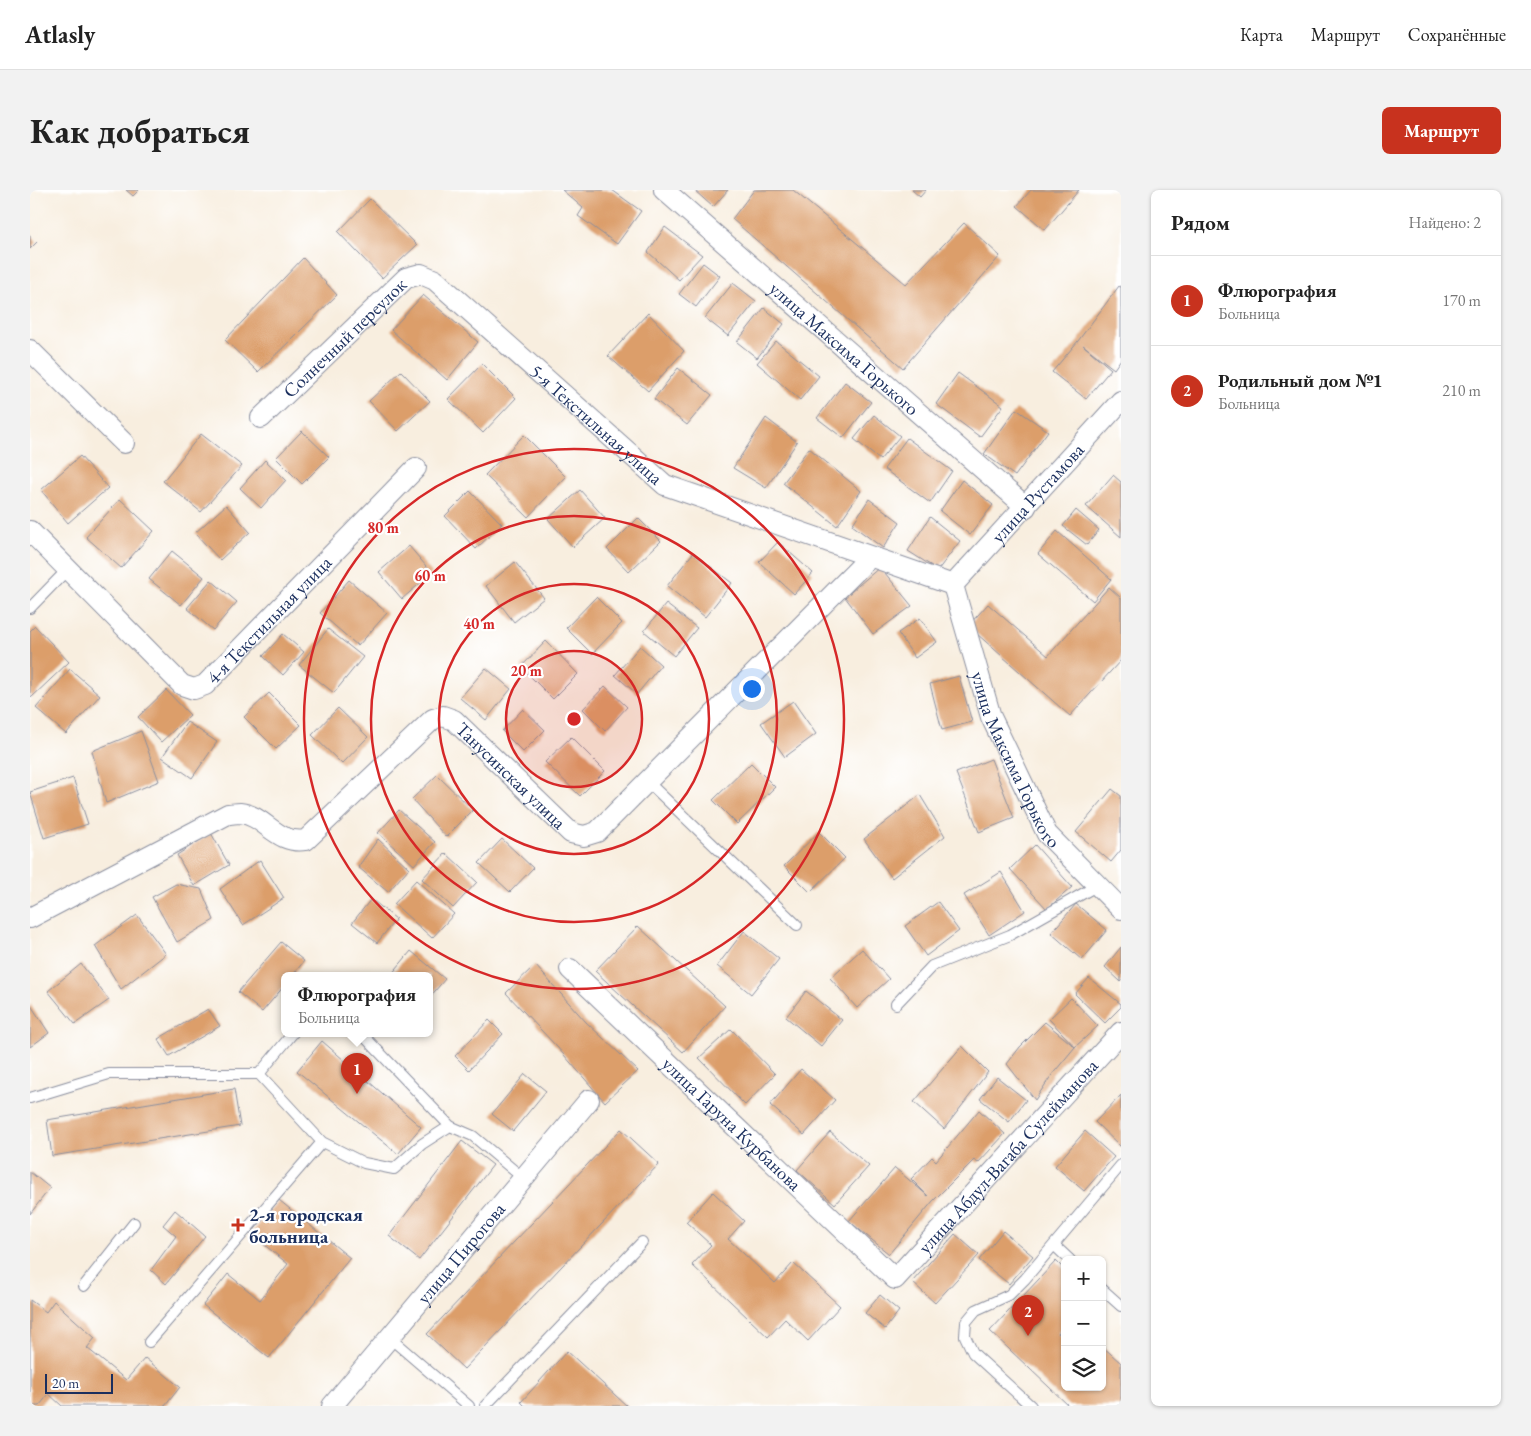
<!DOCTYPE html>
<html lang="ru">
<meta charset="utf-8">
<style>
body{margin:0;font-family:"EB Garamond",serif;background:#f2f2f2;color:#222}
.controls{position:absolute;right:15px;bottom:15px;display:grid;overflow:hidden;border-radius:8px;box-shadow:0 1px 4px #0004}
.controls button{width:45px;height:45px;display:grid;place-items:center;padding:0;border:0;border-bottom:1px solid #e0e0e0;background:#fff;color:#222;font:25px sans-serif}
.scale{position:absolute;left:15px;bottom:12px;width:68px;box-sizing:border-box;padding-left:5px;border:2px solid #1b2f5e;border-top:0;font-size:14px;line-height:18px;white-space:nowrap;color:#1b2f5e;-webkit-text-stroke:4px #fff;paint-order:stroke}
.you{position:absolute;left:721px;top:498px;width:18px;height:18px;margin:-12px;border:4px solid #fff;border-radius:50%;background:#1a73e8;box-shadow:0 0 0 8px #1a73e833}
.badge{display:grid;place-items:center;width:32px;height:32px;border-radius:50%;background:#c8321e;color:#fff;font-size:16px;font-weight:700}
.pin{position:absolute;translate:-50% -41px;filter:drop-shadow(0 1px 2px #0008)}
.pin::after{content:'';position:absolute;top:26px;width:18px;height:15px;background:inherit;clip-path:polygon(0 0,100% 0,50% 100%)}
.popup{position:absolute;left:251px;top:782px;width:152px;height:65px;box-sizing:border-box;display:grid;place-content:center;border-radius:8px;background:#fff;filter:drop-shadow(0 1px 4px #0005);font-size:16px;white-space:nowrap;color:#767676}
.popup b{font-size:19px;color:#222}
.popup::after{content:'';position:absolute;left:50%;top:100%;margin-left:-10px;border:10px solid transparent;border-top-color:#fff}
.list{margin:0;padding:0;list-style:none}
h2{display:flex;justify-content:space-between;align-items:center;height:65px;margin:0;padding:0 20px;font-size:21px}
h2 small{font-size:16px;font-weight:400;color:#767676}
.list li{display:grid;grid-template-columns:32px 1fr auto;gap:15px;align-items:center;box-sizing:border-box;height:90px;padding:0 20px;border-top:1px solid #e0e0e0}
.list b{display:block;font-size:19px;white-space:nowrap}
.list p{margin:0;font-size:16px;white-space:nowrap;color:#767676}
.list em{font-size:16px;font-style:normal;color:#767676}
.icon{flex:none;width:28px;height:28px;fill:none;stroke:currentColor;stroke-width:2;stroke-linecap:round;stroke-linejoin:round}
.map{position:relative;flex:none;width:1091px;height:1216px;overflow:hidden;border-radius:8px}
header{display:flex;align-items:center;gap:30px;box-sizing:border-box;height:70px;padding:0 25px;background:#fff;border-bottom:1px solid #e0e0e0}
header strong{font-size:24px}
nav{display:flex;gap:28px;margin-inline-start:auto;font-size:18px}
.intro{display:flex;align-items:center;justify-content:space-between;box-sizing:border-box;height:120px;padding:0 30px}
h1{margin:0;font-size:35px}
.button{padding:12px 22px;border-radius:8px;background:#c8321e;color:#fff;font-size:18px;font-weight:700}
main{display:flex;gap:30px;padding:0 30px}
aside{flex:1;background:#fff;border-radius:8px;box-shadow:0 1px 4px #0004}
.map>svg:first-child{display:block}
.building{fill:#dc9e6a}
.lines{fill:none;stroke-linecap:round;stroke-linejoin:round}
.service-casing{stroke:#8a8e9e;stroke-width:12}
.minor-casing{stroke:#8a8e9e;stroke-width:22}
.service{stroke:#fff;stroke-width:10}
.minor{stroke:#fff;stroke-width:20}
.ring{fill:none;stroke:#d62828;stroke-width:2.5}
.poi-dot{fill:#c8321e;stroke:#fff;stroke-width:2}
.labels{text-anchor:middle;stroke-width:4.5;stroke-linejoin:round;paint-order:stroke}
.street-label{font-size:19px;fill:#1b2f5e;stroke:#fff}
.poi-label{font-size:19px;font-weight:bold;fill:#1b2f5e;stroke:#fff;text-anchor:start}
.centre{fill:#d62828;stroke:#fff;stroke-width:2.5}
.ring-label{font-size:15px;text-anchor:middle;font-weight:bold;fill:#d62828;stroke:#fff;stroke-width:4.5;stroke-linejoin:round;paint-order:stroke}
</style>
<header>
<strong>Atlasly</strong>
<nav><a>Карта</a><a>Маршрут</a><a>Сохранённые</a></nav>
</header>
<div class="intro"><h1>Как добраться</h1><a class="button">Маршрут</a></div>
<main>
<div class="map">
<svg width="1091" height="1216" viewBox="0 0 1091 1216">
<rect width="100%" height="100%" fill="#fff"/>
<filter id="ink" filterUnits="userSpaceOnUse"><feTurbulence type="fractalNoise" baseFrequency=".02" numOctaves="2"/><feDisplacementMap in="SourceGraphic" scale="10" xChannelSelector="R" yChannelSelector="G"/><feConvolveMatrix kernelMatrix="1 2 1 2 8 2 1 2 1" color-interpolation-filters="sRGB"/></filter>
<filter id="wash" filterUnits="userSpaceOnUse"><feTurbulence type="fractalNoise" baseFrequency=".0096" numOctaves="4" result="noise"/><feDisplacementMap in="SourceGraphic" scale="20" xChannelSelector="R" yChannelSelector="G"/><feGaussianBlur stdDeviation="1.12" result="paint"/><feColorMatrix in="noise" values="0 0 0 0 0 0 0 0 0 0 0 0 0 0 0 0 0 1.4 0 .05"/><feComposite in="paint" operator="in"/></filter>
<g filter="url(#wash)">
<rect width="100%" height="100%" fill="#f8eedf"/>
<g id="blocks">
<path class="building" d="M 96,0 L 109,0 L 103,6 Z
M 532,0 L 582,0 L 611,21 L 587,54 L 548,26 L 553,18 Z
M 664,0 L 698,0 L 683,17 Z
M 724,0 L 763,0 L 876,94 L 934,33 L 970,66 L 873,178 L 702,29 Z
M 882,0 L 896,0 L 890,7 Z
M 1001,0 L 1049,0 L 1015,40 L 987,16 Z
M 340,9 L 387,55 L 352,88 L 308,42 Z
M 635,37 L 672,65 L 649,90 L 618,62 Z
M 0,45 L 7,52 L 0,59 Z
M 273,68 L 307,105 L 228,182 L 195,150 Z
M 673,73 L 690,86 L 666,117 L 649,104 Z
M 703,93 L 726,111 L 698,146 L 675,128 Z
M 1089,96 L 1091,97 L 1091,169 L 1084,179 L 1053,155 L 1081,179 L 1056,209 L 1022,182 L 1048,151 Z
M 393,105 L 448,152 L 417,190 L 361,140 Z
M 734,118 L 754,134 L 727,168 L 707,152 Z
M 618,123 L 654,161 L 618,201 L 578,166 Z
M 746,151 L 789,186 L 770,210 L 727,173 Z
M 452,174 L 486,208 L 453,243 L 418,209 Z
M 648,178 L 682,205 L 657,235 L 624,209 Z
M 371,181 L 400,211 L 368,241 L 339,211 Z
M 928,183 L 973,216 L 950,247 L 906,214 Z
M 815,192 L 841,212 L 813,248 L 787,228 Z
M 986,219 L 1018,241 L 985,286 L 954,264 Z
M 844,225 L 870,246 L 850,270 L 824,249 Z
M 736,228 L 767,252 L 736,298 L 703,278 Z
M 272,241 L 299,267 L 272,294 L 246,268 Z
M 171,244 L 212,276 L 171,322 L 133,291 Z
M 494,245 L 536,287 L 498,327 L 455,285 Z
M 877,248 L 922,281 L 900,313 L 854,279 Z
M 779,258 L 831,301 L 807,336 L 753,293 Z
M 50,266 L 78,298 L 38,333 L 11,300 Z
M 235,270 L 256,290 L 231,318 L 210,298 Z
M 1083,285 L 1091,292 L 1091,347 L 1056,316 Z
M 932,290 L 963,315 L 940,345 L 910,321 Z
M 550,300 L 575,328 L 543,357 L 518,329 Z
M 440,301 L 472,334 L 446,359 L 415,326 Z
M 90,309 L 124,341 L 91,378 L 56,347 Z
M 839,309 L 870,332 L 853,358 L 822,335 Z
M 196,315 L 220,342 L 190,370 L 165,343 Z
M 1046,320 L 1069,340 L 1057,355 L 1033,336 Z
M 900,327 L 930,351 L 908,380 L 878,361 Z
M 608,328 L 631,351 L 599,382 L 577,359 Z
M 1027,341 L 1081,389 L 1063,411 L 1008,364 Z
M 748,352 L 783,383 L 764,404 L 729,372 Z
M 379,356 L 402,383 L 372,409 L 349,382 Z
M 142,361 L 174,387 L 151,415 L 119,389 Z
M 663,363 L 702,393 L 675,427 L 637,396 Z
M 485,372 L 514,408 L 484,432 L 456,396 Z
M 850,377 L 882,416 L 843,444 L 815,407 Z
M 181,390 L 207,412 L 183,440 L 157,418 Z
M 319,390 L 357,423 L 328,456 L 290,423 Z
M 1079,397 L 1091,408 L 1091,470 L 1040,526 L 938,436 L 958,414 L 1018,466 Z
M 566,407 L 592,433 L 562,464 L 536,438 Z
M 636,414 L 667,438 L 644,466 L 614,441 Z
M 890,428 L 907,452 L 885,468 L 868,443 Z
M 5,436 L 39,472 L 2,507 L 0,505 L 0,441 Z
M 298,439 L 333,467 L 304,503 L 269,475 Z
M 253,444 L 274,462 L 253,485 L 233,466 Z
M 516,451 L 548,484 L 523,509 L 491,477 Z
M 610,456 L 631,475 L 607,504 L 585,485 Z
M 456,478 L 481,499 L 456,530 L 430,508 Z
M 40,479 L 70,505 L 36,544 L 6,518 Z
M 929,486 L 942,532 L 912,540 L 900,494 Z
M 575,496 L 597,517 L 575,541 L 553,519 Z
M 136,500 L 160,525 L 131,552 L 108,527 Z
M 239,503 L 271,535 L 246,559 L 214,527 Z
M 763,511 L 786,544 L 755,567 L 731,533 Z
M 308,518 L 338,547 L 312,574 L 282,545 Z
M 493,519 L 515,540 L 493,562 L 472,541 Z
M 157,532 L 187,552 L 162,588 L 132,567 Z
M 111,541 L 129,591 L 76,613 L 62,561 Z
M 541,547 L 575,581 L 550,606 L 515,572 Z
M 961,569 L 984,628 L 949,642 L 926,583 Z
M 721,573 L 745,597 L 707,634 L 683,610 Z
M 407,585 L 443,620 L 416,647 L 382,609 Z
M 43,588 L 58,634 L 14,648 L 0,602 Z
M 1082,599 L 1091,606 L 1091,660 L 1081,672 L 1046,642 Z
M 890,605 L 915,646 L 862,688 L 834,649 Z
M 369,620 L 405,652 L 384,675 L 348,643 Z
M 789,642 L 815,668 L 780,702 L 754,676 Z
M 181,643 L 199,675 L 164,696 L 147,665 Z
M 348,649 L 379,678 L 358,702 L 328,677 Z
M 472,649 L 503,678 L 480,702 L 449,673 Z
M 1005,655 L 1042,697 L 1017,719 L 980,679 Z
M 416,663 L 447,692 L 423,718 L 392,689 Z
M 230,670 L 254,708 L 213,735 L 190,699 Z
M 971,682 L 995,721 L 959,745 L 934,705 Z
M 386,690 L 424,724 L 402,748 L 364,714 Z
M 146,694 L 171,699 L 184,730 L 147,752 L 122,707 Z
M 341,709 L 366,729 L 347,753 L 322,733 Z
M 908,712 L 929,741 L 896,766 L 875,736 Z
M 1046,714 L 1077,740 L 1052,770 L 1021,743 Z
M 107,725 L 136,764 L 91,799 L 65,756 Z
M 608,736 L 695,816 L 653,862 L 565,781 Z
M 714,741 L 749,769 L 721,804 L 687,776 Z
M 251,752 L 274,771 L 263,785 L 255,785 L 255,795 L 232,822 L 208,802 Z
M 1091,757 L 1091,792 L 1075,777 Z
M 832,759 L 859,789 L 827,818 L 800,788 Z
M 381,761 L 415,789 L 400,807 L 400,785 L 361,785 Z
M 51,774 L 79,810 L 45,834 L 18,801 Z
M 505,775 L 556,832 L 608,881 L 575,912 L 527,857 L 476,803 Z
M 1059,788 L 1091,814 L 1091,817 L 1075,833 L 1045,804 Z
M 776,801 L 812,830 L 791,856 L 756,827 Z
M 1041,808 L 1068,836 L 1045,857 L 1019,829 Z
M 0,814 L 19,843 L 0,857 Z
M 178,819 L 190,836 L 139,866 L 128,849 Z
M 459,830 L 473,844 L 439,880 L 425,866 Z
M 1015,832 L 1045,857 L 1021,886 L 1005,910 L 977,874 L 990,857 Z
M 701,839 L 745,884 L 715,915 L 669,868 Z
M 292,851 L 391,937 L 368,964 L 267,881 Z
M 932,856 L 958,882 L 914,939 L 884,912 Z
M 771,879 L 805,910 L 774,945 L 740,915 Z
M 495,884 L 516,901 L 483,941 L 462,924 Z
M 967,887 L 996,910 L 979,932 L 950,909 Z
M 204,899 L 210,936 L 22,966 L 17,930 Z
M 1091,905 L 1091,957 L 1065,932 Z
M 949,920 L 975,944 L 948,973 L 944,970 L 903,1011 L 859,1064 L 819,1031 L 865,978 L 898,1006 L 881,989 L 902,967 L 906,971 Z
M 591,939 L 629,974 L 434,1179 L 397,1144 Z
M 1055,941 L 1084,967 L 1054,1001 L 1025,976 Z
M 800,942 L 839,976 L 805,1014 L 767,980 Z
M 432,951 L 463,975 L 389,1070 L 359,1046 Z
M 0,982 L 20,998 L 0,1024 Z
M 683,1002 L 714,1031 L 698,1049 L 745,1093 L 763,1073 L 810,1116 L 778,1151 L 755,1129 L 738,1147 L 662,1075 L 681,1055 L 656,1032 Z
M 249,1010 L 320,1068 L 239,1168 L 173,1115 L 198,1084 L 230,1110 L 258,1074 L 221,1044 Z
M 145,1020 L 175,1046 L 136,1094 L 121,1080 L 146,1046 L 133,1035 Z
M 973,1041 L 1003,1066 L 979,1094 L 949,1070 Z
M 925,1044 L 949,1065 L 905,1113 L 882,1092 Z
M 1026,1071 L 1035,1080 L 1035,1136 L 1028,1143 L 1035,1149 L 1035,1197 L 1072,1197 L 1072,1156 L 1091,1173 L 1091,1216 L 1039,1216 L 960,1141 Z
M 850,1105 L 869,1121 L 855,1139 L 835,1123 Z
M 0,1110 L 16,1122 L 24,1111 L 65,1148 L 57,1158 L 96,1190 L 115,1168 L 150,1197 L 135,1216 L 32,1216 L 19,1204 L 9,1216 L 0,1216 Z
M 537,1161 L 597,1216 L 495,1216 L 491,1212 Z"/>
</g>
</g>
<g filter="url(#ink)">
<use href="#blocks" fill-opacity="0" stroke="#8a8e9e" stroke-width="1"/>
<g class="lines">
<g class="service-casing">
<path id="service" d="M 0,418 L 38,379
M 617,591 L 767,735
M 866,814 L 902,776 L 980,745 L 1068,695
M 263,843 L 229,884 L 292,952 L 334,973 L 364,979 L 392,954 L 420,936
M 331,843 L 420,936 L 443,946 L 493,988
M 0,908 L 79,884 L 229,884
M 1024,1055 L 1040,1070
M 54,1096 L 104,1033
M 1072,1099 L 1091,1116
M 360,1148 L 439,1216
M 119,1152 L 292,952
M 455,1216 L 612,1052
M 1001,1216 L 943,1163 L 935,1146 L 936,1132 L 946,1120 L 979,1105 L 995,1089 L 1091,975"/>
</g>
<g class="minor-casing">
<g id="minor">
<path id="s1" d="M 634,0 L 996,317"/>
<path d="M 0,160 L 94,253"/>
<path id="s2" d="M 231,228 L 376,88 L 391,84 L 405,90 L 635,295 L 923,395"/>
<path id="s3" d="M 0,341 L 152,495 L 164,499 L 175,495 L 386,278"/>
<path id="s4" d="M 923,395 L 961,527 L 1017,644 L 1091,719"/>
<path id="s5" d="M 923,395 L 1091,211"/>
<path id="s6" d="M 0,728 L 198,624 C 201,624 206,623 210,623 C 235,625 246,655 276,650 L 403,529 L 413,526 L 424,530 L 541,643 L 554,646 L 567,642 L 840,367"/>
<path id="s7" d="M 540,779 L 865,1089 L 1091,842"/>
<path id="s8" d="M 302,1216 L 559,910"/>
</g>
</g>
<use href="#service" class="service"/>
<use href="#minor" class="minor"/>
</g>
</g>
<circle cx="544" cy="529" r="68" fill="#d62828" fill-opacity=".12"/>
<g class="ring">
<circle cx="544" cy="529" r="68"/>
<circle cx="544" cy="529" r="135"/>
<circle cx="544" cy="529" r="203"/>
<circle cx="544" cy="529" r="270"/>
</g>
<path class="poi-dot" d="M205.5 1027.5h5v5h5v5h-5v5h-5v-5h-5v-5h5z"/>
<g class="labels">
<g class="street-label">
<text dy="7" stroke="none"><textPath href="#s2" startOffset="116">Солнечный переулок</textPath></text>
<text dy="7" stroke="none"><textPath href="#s1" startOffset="240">улица Максима Горького</textPath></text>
<text dy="7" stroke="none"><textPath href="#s2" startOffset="449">5-я Текстильная улица</textPath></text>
<text dy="7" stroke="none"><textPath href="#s5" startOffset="125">улица Рустамова</textPath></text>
<text dy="7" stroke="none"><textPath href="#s3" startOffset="332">4-я Текстильная улица</textPath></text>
<text dy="7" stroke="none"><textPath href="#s4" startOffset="186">улица Максима Горького</textPath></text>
<text dy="7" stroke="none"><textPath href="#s6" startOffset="586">Танусинская улица</textPath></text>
<text dy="7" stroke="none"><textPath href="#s7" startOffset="224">улица Гаруна Курбанова</textPath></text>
<text dy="7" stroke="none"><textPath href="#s7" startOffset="616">улица Абдул-Вагаба Сулейманова</textPath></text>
<text dy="7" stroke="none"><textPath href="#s8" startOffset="200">улица Пирогова</textPath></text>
</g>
<g class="poi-label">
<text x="219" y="1031">2-я городская<tspan x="219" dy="22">больница</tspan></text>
</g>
</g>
<circle cx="544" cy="529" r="8" class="centre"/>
<g class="ring-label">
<text x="353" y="343">80 m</text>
<text x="400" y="391">60 m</text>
<text x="449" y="439">40 m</text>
<text x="496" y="486">20 m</text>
</g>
</svg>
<div class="controls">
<button>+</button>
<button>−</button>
<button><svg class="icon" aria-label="layers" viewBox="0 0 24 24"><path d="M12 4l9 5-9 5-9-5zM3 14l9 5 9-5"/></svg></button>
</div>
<div class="scale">20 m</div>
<div class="you"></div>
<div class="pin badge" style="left:327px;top:904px">1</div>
<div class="popup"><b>Флюрография</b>Больница</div>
<div class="pin badge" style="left:998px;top:1146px">2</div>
</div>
<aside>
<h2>Рядом<small>Найдено: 2</small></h2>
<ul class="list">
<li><span class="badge">1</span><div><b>Флюрография</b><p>Больница</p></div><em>170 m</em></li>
<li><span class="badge">2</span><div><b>Родильный дом №1</b><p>Больница</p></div><em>210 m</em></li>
</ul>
</aside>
</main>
